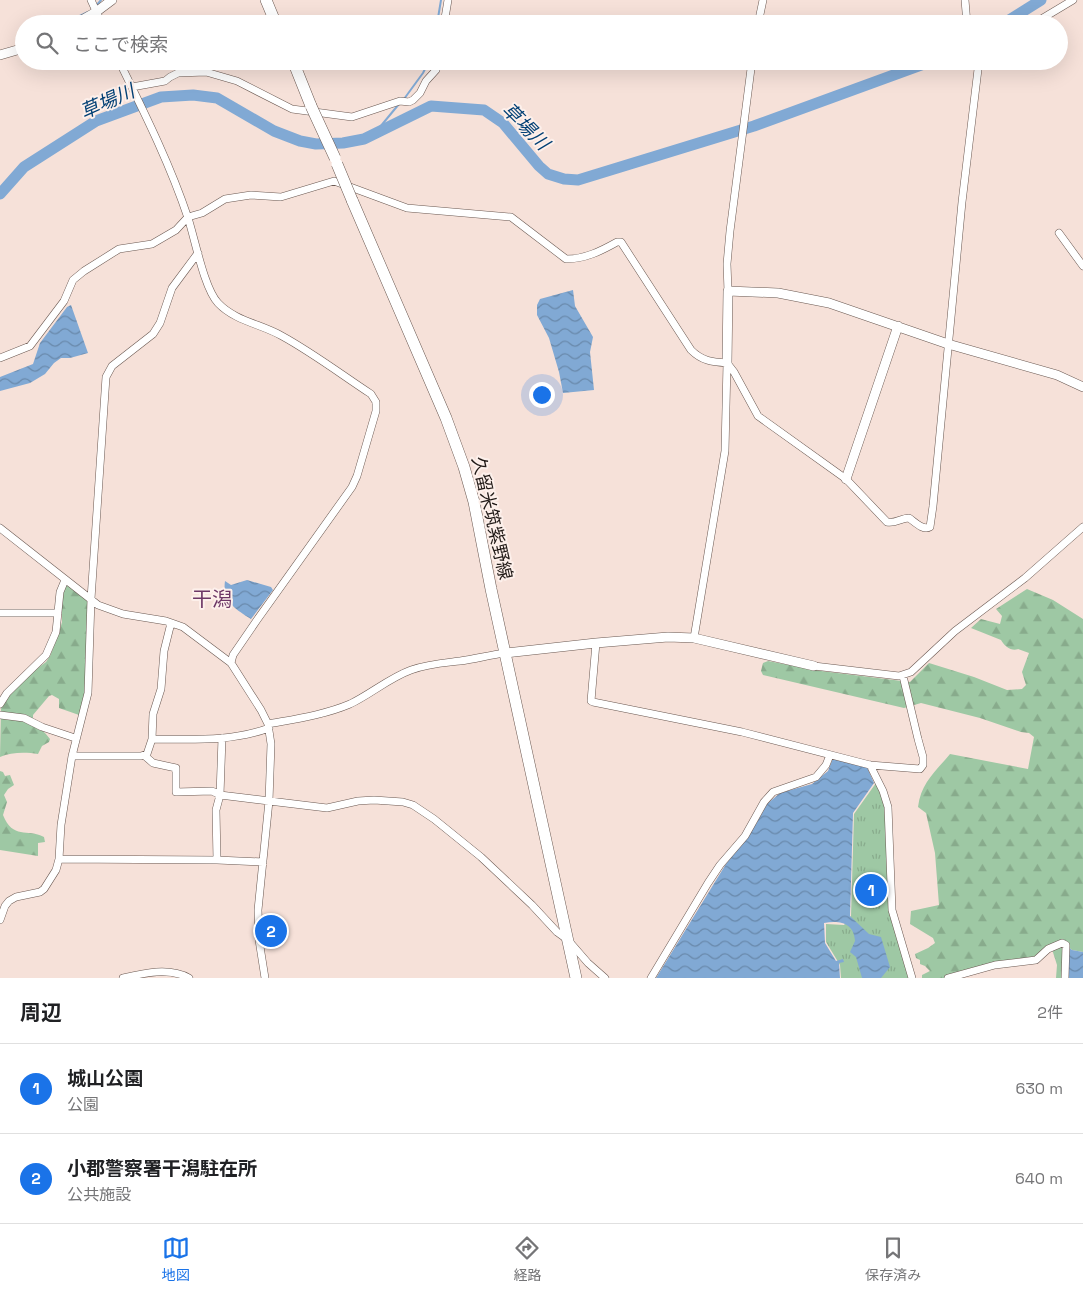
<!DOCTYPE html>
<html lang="ja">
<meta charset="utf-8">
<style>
body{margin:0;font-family:"Space Grotesk","Noto Sans JP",sans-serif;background:#f2f2f2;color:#202124}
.you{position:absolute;left:541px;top:394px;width:18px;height:18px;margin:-12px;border:4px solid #fff;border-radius:50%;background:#1a73e8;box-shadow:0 0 0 8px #1a73e833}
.badge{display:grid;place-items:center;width:32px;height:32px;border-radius:50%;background:#1a73e8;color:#fff;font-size:16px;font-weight:700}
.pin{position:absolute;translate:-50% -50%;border:2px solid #fff;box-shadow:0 1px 5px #0006}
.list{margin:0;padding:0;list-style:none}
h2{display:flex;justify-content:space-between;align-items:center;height:65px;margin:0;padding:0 20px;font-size:21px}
h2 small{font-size:16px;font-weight:400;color:#757577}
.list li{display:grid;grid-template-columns:32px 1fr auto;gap:15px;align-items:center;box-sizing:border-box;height:90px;padding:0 20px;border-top:1px solid #e0e0e0}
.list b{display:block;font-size:19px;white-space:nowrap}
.list p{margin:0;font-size:16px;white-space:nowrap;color:#757577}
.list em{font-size:16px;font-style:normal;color:#757577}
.icon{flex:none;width:28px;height:28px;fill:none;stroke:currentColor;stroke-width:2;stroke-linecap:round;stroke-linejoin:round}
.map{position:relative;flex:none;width:1083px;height:978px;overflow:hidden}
.search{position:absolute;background:#fff;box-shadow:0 5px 20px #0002;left:15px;right:15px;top:15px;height:55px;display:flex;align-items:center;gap:12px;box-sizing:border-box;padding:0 18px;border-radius:28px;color:#757577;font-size:19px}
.sheet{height:245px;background:#fff}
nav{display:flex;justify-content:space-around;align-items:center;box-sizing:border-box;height:70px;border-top:1px solid #e0e0e0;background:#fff;font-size:14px;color:#757577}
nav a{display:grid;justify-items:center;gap:2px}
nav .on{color:#1a73e8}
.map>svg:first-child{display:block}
.forest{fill:url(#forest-firs)}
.park{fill:url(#park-tufts)}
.water{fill:url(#water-waves)}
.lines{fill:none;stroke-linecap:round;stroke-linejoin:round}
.stream{stroke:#81a9d4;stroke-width:2}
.river{stroke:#81a9d4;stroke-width:11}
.minor-casing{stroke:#6a5851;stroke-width:8}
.tertiary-casing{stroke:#6a5851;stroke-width:10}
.primary-casing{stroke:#6a5851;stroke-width:12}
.minor{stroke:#fff;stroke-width:7}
.tertiary{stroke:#fff;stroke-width:9}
.primary{stroke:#fff;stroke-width:11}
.primary-bridge-casing{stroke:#6a5851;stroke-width:12;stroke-linecap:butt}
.primary-bridge{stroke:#fff;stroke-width:11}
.labels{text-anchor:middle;stroke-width:4;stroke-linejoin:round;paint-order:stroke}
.street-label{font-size:18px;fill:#211a17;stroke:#fdf0eb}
.water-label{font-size:19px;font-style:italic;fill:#024075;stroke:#fdf0eb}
.quarter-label{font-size:20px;fill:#6d3766;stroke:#fdf0eb}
</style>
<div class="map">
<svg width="1083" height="978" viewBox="0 0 1083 978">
<defs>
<pattern id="forest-firs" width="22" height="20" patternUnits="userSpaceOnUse" patternTransform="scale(1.25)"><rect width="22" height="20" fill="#9ec8a4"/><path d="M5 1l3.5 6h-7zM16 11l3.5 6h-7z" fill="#88ab8c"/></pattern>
<pattern id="park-tufts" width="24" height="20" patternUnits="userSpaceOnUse" patternTransform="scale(1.25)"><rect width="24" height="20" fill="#9ec8a4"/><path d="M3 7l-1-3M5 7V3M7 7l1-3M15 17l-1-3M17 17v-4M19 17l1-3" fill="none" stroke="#88ab8c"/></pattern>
<pattern id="water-waves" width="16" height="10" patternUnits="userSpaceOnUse" patternTransform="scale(1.25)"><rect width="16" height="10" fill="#81a9d4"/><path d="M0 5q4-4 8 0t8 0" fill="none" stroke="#6989ab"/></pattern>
</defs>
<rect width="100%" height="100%" fill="#f6e1d9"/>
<path class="forest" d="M 66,586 L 69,586 L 88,601 L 86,692 L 79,715 L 59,708 L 59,699 L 52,695 L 49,696 L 33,715 L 33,720 C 38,727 45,732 50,739 L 49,742 L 42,746 L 38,754 C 26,752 11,752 0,757 L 1,708 L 9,696 L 31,673 L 46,662 L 50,656 L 59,633 L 62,622 L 62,593 Z
M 1027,589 L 1053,600 L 1083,619 L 1083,952 L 1072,950 L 1068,947 L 1068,978 L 1056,978 L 1057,965 L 1051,946 L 1035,957 L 957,973 L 944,978 L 922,978 L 922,975 L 930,971 L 925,966 L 920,964 L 920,960 L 916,958 L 915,954 L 928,948 L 935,943 L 933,938 L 910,924 L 911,911 L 939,905 L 935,853 L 926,813 L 918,807 C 921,783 935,772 950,754 L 1028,769 L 1034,737 L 1029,733 L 1021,732 L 980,718 L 921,703 L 904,708 L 763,675 L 761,671 L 763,663 L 768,661 L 821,671 L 910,682 L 929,663 L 974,677 L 1007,690 L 1022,689 L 1026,685 L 1022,672 L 1029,653 L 1018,649 C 1012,652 1004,646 1001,640 L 971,628 L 981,619 L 1000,624 L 1002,616 L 996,609 Z
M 0,771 L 3,772 L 5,776 L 10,775 L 14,785 L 8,789 L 4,795 L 7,802 L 3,815 C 13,840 27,828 44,837 L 45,842 L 38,843 L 38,856 L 0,850 Z"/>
<path class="park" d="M 876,783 L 885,803 L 889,880 L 909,978 L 841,978 L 840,965 L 826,942 L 826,924 L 844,925 L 851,916 L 854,814 Z"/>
<path class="water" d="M 573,290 L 575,306 L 593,337 L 590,352 L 594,390 L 563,393 L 559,372 L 549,338 L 537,315 L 537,305 L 540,299 Z
M 71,305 L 88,353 L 70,358 L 61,358 L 54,363 L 45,374 L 30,383 L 0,391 L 0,377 L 33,364 L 40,343 L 67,307 Z
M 247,580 L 271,587 L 273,590 L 251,619 C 235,609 222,601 225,581 L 231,585 Z
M 833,758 L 867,767 L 874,783 L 853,813 L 850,916 L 869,934 L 881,937 L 890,967 L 881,978 L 862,978 L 856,957 L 850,952 L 855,941 C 854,923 840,920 824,923 L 825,943 L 836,961 L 843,959 L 844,962 L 839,963 L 840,978 L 656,978 L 726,864 L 756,824 L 767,804 L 780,793 L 812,784 L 828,771 Z
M 1068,947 L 1072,950 L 1083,952 L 1083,978 L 1068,978 Z"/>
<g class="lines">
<path class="stream" d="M 96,6 L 101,0
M 63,24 L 88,12
M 437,24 L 441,0
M 19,45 L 24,43
M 404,99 L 423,73 L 429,61
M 375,133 L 399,104"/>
<path class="river" d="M 1003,24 L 1041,0
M 0,194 L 24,167 L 96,121 L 161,97 L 193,95 L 217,98 L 274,131 L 300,141 L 316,144 L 343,143 L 364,139 L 431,106 L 484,110 L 503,123 L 539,166 L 548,174 L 564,179 L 578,180 L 754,126 L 932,61"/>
<g class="minor-casing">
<path id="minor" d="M 91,0 L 102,24
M 965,0 L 967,24
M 444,24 L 448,0
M 758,24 L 763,0
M 1033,24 L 1073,0
M 119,61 C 144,112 170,164 188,218 C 195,239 204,288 218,303 C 235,321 261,324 282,336 C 313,353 342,375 371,394 L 376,402 L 376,411 L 357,476 L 352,487 L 257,620 L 233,655 L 231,663 L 261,710 L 268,724 L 271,744 L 269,801 L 258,910 L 259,940 L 265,978
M 132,87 L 165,81 L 170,77 L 178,73 L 206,72 L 237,81 L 292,109 L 352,117 L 400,101 L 409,102 L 413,100 L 420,93 L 426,81 L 436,70 L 437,61
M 1059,233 L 1083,266
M 728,291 L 727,264 L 730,231 L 752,61
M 0,358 L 30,346 L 64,301 L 73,280 L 84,271 L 119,249 L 152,244 L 176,230 L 188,217 L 202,213 L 225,199 L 251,195 L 281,197 L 334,181 L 407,208 L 511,217 L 566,259 C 585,259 601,251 617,242 L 621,242 L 691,350 C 702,361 712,362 727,363 L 734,372 L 758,416 L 846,479 L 887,522 C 895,524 901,518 909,518 C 915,522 923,531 930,527 L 933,506 L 962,202 L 979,61
M 0,528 L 98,605 L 123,614 L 166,621 L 183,627 L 231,663
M 0,613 L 58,613
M 694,638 L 725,451 L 727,363
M 596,643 L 591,701 L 593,702 L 742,732 L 870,765 L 920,769 L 923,765 L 923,757 L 918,739 L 903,676
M 814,666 L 899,676 L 911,672 L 955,631 L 1025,578 L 1083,527
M 0,704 L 7,693 L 46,655 L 56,632 L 60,592 L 65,580
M 0,715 L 24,718 L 42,727 L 75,738
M 268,724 C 295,719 324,715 350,704 C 371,694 389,678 411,670 C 427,664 443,663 460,661 C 475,659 490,655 505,653
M 152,739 C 192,739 232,742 269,728
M 72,756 L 141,756 L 147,754 L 152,739 L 153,714 L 161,689 L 164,651 L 171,623
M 145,756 L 153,763 L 176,768 L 176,792 L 212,791 L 220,795 L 327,808 L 358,801 L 374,800 L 403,802 L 413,805 L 434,819 L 481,857 L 532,905 L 557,932 L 568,940 L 588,963 L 605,978
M 870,765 L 883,791 L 888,807 L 892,910 L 912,978
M 59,859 L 217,860 L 263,862
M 217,860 L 216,810 L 220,795 L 222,738
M 0,920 L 5,906 L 9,901 L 16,897 L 40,892 L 44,889 L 56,870 L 59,859 L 61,825 L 72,756 L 88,693 L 91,599 L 106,377 L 112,366 L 153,334 L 160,323 L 172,288 L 198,253
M 123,978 C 144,973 169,967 189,978
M 651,978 L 708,883 L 720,865 L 745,836 L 764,802 L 773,792 L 816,777 L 826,765 L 830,755
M 948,978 L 995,965 L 1036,960 L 1048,949 L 1062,943 L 1066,945 L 1065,978"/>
</g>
<g class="tertiary-casing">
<path id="tertiary" d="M 75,24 L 96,12 L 112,0
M 0,55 L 24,48
M 727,363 L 728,291 L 778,293 L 829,303 L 948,344 L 1057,375 L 1083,387
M 846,479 L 898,326
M 505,653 L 596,643 L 668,637 L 694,638 L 814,666"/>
</g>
<g class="primary-casing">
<path id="primary" d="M 266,0 L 276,24
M 293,61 L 311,106
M 352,200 L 446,418 L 464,467 L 474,502 L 491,589 L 576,978"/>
</g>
<use href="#minor" class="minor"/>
<use href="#tertiary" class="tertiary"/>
<use href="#primary" class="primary"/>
<g class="primary-bridge-casing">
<path id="primary-bridge" d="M 311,106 L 335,158
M 337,164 L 352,200"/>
</g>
<use href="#primary-bridge" class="primary-bridge"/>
</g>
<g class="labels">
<g class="street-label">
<text transform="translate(492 518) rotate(77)" y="6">久留米筑紫野線</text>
</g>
<g class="water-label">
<text transform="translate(107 101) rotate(-24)" y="7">草場川</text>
<text transform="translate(526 126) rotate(45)" y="7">草場川</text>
</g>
<g class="quarter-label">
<text x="212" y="606">干潟</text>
</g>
</g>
</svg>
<div class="you"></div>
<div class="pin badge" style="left:871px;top:890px">1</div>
<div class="pin badge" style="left:271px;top:931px">2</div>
<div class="search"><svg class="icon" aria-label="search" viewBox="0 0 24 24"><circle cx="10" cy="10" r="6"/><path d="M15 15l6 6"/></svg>ここで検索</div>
</div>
<section class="sheet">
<h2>周辺<small>2件</small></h2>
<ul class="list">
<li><span class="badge">1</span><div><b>城山公園</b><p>公園</p></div><em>630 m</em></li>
<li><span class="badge">2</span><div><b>小郡警察署干潟駐在所</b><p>公共施設</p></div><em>640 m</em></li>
</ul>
</section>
<nav>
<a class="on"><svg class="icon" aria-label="map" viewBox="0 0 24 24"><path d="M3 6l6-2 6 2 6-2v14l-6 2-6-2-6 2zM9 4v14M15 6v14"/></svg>地図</a>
<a><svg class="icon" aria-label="directions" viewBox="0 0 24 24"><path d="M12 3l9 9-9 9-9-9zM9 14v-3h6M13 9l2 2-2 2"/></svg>経路</a>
<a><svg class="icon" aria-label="saved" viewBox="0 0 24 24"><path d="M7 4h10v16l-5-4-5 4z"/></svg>保存済み</a>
</nav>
